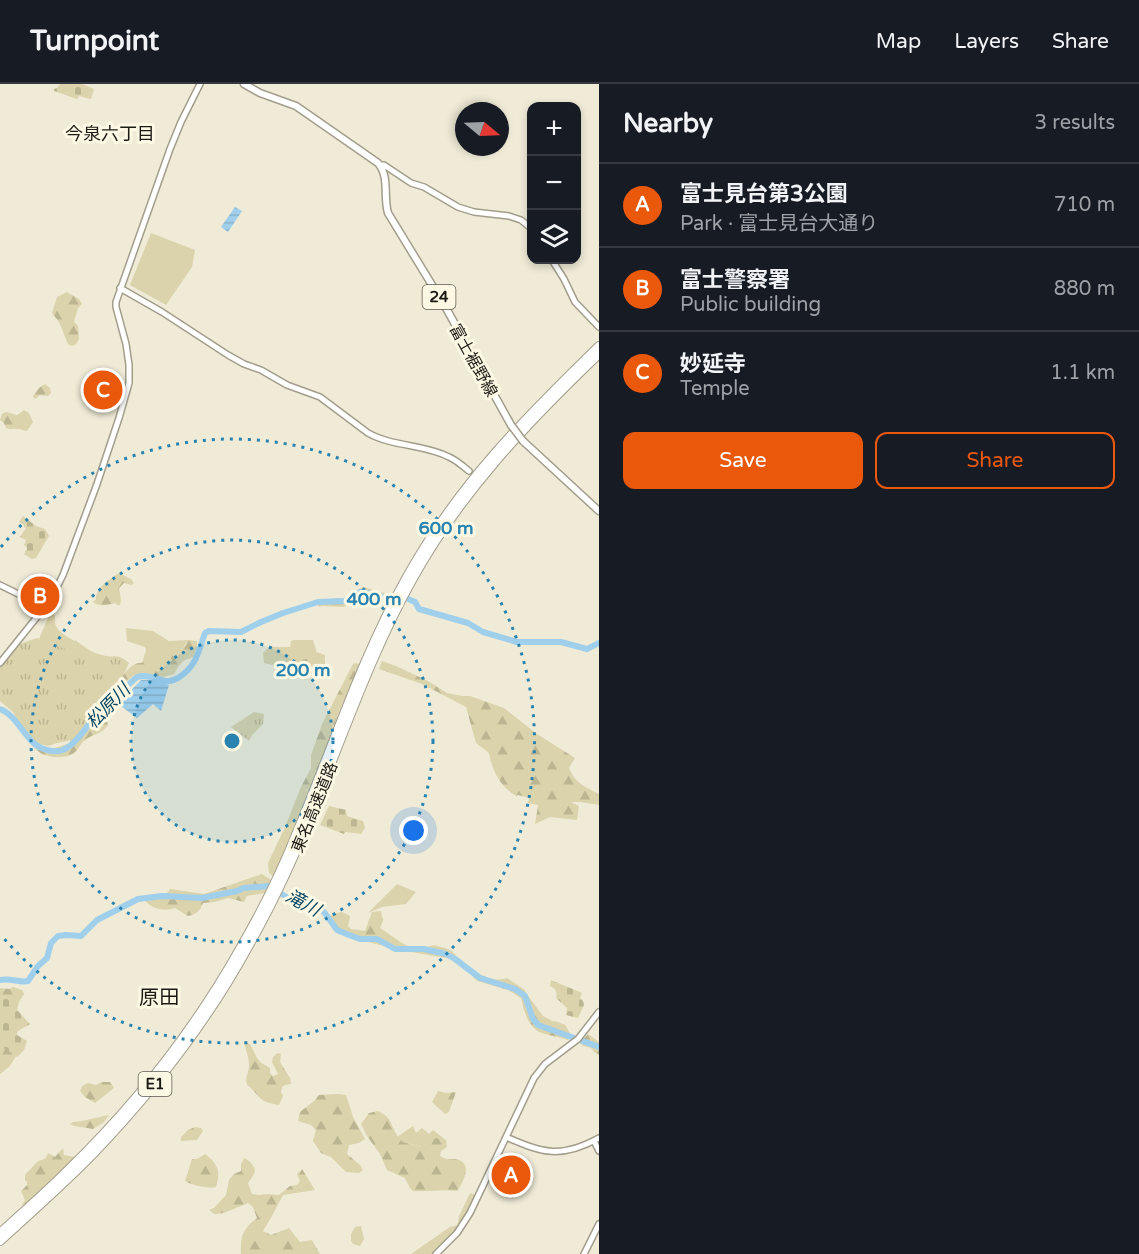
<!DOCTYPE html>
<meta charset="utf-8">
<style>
body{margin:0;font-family:"Varela Round","Noto Sans JP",sans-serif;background:#242831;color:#f1f3f6}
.controls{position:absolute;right:18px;top:18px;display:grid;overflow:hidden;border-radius:12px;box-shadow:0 3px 9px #0003}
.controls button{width:54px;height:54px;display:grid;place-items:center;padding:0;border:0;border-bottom:2px solid #363941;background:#171b24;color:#f1f3f6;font:30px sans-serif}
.compass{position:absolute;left:455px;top:18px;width:54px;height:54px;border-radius:50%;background:#171b24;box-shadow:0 3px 9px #0003;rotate:109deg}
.you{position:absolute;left:414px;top:747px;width:21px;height:21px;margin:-15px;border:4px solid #fff;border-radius:50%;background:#1a73e8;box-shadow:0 0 0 9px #1a73e833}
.badge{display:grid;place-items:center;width:39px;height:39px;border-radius:50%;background:#ea580c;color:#fff;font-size:20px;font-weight:700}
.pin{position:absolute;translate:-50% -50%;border:3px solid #fff;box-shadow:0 2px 6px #0006}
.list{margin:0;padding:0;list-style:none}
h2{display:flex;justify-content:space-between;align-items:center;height:78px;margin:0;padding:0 24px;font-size:26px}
h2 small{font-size:20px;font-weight:400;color:#9ea1a6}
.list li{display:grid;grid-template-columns:39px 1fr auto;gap:18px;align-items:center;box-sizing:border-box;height:84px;padding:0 24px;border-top:2px solid #363941}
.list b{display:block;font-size:22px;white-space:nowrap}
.list p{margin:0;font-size:20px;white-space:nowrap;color:#9ea1a6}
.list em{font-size:20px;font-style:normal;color:#9ea1a6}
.actions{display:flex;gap:12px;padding:18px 24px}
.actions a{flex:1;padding:14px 0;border:2px solid #ea580c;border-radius:12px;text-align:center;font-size:21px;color:#ea580c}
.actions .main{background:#ea580c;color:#fff}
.icon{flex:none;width:33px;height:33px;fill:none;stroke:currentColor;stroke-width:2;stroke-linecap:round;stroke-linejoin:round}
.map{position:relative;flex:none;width:599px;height:1170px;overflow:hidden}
header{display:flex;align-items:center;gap:36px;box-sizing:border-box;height:84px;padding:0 30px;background:#171b24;border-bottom:2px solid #363941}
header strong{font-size:28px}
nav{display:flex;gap:33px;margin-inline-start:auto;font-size:21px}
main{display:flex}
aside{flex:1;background:#171b24}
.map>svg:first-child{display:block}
.green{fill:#dbd3ab}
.forest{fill:url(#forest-firs)}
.cemetery{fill:url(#cemetery-stones)}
.park{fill:url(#park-tufts)}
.water{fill:url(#water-rules)}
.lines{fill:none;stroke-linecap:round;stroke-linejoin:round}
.river{stroke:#a0cfec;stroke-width:6}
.secondary-casing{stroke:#a29e8b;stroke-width:8}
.primary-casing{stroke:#a29e8b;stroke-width:9}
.highway-casing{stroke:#a29e8b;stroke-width:10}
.secondary{stroke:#fff;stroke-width:5}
.primary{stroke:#fff;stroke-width:6}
.highway{stroke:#fff;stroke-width:8}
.primary-bridge-casing{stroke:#a29e8b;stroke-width:9;stroke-linecap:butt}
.primary-bridge{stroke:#fff;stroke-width:6}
.ring{fill:none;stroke:#2883b1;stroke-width:3;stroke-dasharray:3 6}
.labels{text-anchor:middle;stroke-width:6;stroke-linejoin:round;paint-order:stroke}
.shield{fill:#fcf8e4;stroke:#5e5c51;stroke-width:1.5}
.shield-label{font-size:15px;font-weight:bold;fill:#1a1912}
.street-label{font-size:16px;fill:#1a1912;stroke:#fcf8e4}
.neighbourhood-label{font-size:18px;fill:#1a1912;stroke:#fcf8e4}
.water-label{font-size:18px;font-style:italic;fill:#074561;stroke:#fcf8e4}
.quarter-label{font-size:20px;fill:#1a1912;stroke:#fcf8e4}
.centre{fill:#2883b1;stroke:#fcf8e4;stroke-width:3}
.ring-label{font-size:18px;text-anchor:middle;font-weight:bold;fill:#2883b1;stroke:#fcf8e4;stroke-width:6;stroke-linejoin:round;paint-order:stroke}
</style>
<header>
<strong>Turnpoint</strong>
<nav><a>Map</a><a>Layers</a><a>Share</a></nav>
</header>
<main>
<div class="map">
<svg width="599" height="1170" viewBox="0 0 599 1170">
<defs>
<pattern id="forest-firs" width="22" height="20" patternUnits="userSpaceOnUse" patternTransform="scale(1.5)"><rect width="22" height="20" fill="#dbd3ab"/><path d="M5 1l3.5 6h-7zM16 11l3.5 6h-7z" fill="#bbb592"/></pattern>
<pattern id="cemetery-stones" width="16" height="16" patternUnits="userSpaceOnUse" patternTransform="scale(1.5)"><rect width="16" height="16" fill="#dbd3ab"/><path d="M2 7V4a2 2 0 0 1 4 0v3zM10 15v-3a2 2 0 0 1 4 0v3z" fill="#bbb592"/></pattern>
<pattern id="park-tufts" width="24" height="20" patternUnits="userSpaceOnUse" patternTransform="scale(1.5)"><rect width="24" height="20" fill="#dbd3ab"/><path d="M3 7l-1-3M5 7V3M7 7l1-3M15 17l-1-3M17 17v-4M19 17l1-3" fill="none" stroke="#bbb592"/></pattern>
<pattern id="water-rules" width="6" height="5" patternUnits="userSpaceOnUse" patternTransform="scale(1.5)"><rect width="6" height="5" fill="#a0cfec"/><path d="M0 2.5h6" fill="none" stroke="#89b1c9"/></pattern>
</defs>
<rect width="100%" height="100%" fill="#efebd7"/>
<path class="green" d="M 151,149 L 195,166 L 192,183 L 166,221 L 130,201 Z
M 54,528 C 56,533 54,538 56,542 C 59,549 70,554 76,558 L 69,566 L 39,555 L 50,529 Z
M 126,544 L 153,547 L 169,557 L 188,556 C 183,565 174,572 168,581 C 160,582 150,579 142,579 L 146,566 L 145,563 L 127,557 Z
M 294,556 L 313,556 L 317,570 C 306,575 299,584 289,590 L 272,581 L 264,579 L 263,569 L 269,563 L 290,563 L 291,557 Z
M 301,703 L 310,708 L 274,793 L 269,789 L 268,779 L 285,743 Z
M 397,800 L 416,808 L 406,820 L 382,823 L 368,829 Z
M 413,1042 L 416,1049 L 422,1044 L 429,1050 L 433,1046 L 446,1056 L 436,1055 L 422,1063 L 403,1058 L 397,1053 Z
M 470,1109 L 476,1111 C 463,1138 455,1150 432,1170 L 411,1170 L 450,1143 L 458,1141 L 459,1132 Z
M 361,1142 L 364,1155 L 360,1162 L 353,1160 L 351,1157 L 351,1150 L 355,1143 Z"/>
<path class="forest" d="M 67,208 L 79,215 L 82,220 L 78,224 L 74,238 L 78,242 L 79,255 L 76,260 L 72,262 L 68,260 L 59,238 L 52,229 L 57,213 Z
M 45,300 L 50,304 L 51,309 L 48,312 L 40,311 L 35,315 L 33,313 C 35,308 40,302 45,300 Z
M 24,326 L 29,329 L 33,338 L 27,347 C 24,347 22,345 18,345 C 14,344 11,346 6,344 L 4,339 L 0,336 L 2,330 L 6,328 L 17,331 Z
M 119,489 L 131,495 L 134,499 L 132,501 L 124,499 L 119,504 L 121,516 L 120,521 L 117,521 L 115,519 C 108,521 99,523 93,518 L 96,515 C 96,503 110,495 119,489 Z
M 363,503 L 388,510 L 383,518 L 364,513 L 343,523 L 322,522 L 319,523 L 314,516 L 344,514 Z
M 188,556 L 197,557 L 197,562 L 194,573 C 181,576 180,580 174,590 L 163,593 L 147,590 L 134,591 L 126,598 L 121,598 L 121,595 C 130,580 136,577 153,579 C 159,580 162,582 168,581 L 172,576 L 170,573 L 173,564 L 180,566 L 185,562 Z
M 317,568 L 325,571 L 325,585 L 320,591 L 312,589 L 306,596 L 289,590 L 299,584 L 301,576 C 307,575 314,573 317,568 Z
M 382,577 L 396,582 L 428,597 L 447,609 L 462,612 L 470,612 L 504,624 L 537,650 L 575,674 L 569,684 C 575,699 585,703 599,710 L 599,721 L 580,718 L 571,718 L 579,722 L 577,736 L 550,733 L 535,740 L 538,721 L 528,719 L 529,714 L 518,711 L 516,712 C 501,703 492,687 489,669 L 476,659 L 466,623 L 422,600 L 379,585 Z
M 355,579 L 360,580 L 338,630 L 311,708 L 301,703 L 311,684 L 311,671 L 322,640 L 353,580 Z
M 101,635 L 107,637 L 108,641 C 100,652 93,649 84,657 C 80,660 79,665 75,668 C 68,675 51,674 42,670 C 38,668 34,663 31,661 L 34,659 L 48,666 L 71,659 L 66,646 L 78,639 L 96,637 Z
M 262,790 L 271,796 L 265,809 L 247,812 L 244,818 L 228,814 L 215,818 L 203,819 C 200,827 197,830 188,832 L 175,824 C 164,828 150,825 143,814 L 167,809 L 170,805 L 204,810 Z
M 381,827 L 383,837 L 380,844 L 402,859 L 410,863 L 418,862 L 427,863 L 434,861 L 445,864 L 452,867 L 460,876 C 415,869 375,863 333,846 L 330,834 L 332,830 L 342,828 L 350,832 L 348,842 L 351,845 L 365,847 L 372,828 Z
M 473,886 C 484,893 494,898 507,894 L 525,906 L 526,909 L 543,932 L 552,937 L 558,938 L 565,941 L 570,949 L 568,956 C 562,954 544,950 539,948 C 527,941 524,926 521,914 L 508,906 L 477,897 L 473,893 Z
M 13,903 L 22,906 L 24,910 L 19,918 L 13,915 L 0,913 L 0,904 L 9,905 Z
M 588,950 L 599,958 L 599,971 L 594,968 L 591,964 L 583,962 L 580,959 Z
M 244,958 L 250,960 L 257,974 L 260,978 L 270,984 L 270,989 L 273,992 L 278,990 L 272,978 L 273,973 L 278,969 L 281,970 L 280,978 L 290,994 L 291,1000 L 285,1001 L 282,1003 L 281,1008 L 283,1012 L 279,1021 C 263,1018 263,1018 252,1005 C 248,1001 247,1002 246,997 C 246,992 249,987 249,982 C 249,974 246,966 244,958 Z
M 0,963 L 8,966 L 16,972 L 10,982 L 0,990 Z
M 102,998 L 110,998 L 114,1004 L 95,1019 L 85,1013 L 80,1007 L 82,1002 L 88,999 L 96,1001 Z
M 438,1007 L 446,1009 L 456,1008 L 449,1028 L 445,1030 L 432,1018 Z
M 338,1010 L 346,1011 L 353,1033 L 365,1055 L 359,1059 L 349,1061 L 347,1070 L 360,1081 L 363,1086 L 359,1089 L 346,1088 L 331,1073 L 321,1069 L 313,1057 L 316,1046 L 311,1041 L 298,1037 L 300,1028 L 314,1017 L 319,1011 Z
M 378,1027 L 385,1031 L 389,1035 L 397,1052 L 403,1058 L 421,1063 L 436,1054 L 446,1056 L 447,1063 L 441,1067 L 440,1072 C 449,1078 452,1073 459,1076 C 473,1081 462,1100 457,1107 C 443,1105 428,1108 413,1107 L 410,1104 L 405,1094 L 387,1086 L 380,1070 L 367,1052 L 361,1040 L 369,1029 Z
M 109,1031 L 104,1038 L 93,1045 L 74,1042 L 70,1040 L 73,1038 L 82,1037 Z
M 195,1043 L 201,1044 L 203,1047 L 197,1056 L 181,1057 L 181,1053 L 188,1046 Z
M 63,1064 L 64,1071 L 75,1073 L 26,1122 L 22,1121 L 25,1116 L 21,1107 L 27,1101 L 27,1098 L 25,1096 L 25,1091 L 37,1078 L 46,1074 L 48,1069 L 55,1073 Z
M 205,1070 C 218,1080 221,1087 216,1103 C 209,1105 191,1101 185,1097 L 192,1075 L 197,1075 Z
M 244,1074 C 248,1075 255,1082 255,1087 C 255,1090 250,1096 248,1099 L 252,1110 L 259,1111 L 267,1110 L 279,1111 L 290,1102 L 297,1101 L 300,1097 L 297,1090 L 302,1085 L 315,1106 L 283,1111 L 272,1132 L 263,1147 L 271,1151 L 289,1144 L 300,1158 L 312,1156 L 320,1170 L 241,1170 C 240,1153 243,1144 257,1134 L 253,1123 L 248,1119 L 224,1129 L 214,1130 L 209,1126 L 214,1124 L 226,1111 L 229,1096 L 234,1090 L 241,1087 L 241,1080 Z"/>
<path class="cemetery" d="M 60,0 L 82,0 L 94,5 L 91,15 L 79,12 L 77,15 L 54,7 L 54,5 L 57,4 Z
M 23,432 L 36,442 L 45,445 L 49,452 L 36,474 L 32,475 L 24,470 L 27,464 L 24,461 L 26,456 L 20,453 L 26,444 L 24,443 L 24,441 L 19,438 Z
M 329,722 L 346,726 L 347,732 L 363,737 L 365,744 L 361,750 L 345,748 L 344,750 L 320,741 Z
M 551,896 L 582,909 L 580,914 L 583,917 L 584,921 L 578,934 L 566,931 L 567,924 L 556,914 C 558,908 555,904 550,902 Z
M 0,913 L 12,914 L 19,918 L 17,926 L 30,940 L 18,947 L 17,949 L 17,951 L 27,957 L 24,966 L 17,973 L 7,966 L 0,963 Z"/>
<path class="park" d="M 37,554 L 69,566 L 75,556 C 84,562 91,569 102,571 C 116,575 115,568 129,579 L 118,603 L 104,616 L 87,639 L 68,657 L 57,659 L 48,662 L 37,659 L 20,640 L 13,628 L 0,617 L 0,579 L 16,561 Z
M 254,628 L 264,630 L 263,640 L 252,651 L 249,657 L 231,643 Z
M 508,1079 L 521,1085 L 515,1103 L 500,1096 Z"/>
<path class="water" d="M 235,123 L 242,127 L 228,148 L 221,143 Z
M 141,596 L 153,596 L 169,601 L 161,627 L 153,620 L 137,634 L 118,620 Z"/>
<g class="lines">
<path class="river" d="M 406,514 L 415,518 L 419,525 L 468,539 L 483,548 L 517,558 L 561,558 L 587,565 L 599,559
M 0,625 C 15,630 23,651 36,661 C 43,666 55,669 63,666 C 77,660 88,640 98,628 C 110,616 124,605 137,593 C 147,590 155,595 165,597 C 170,598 174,596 178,594 C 197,582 198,568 205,549 L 209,547 L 241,548 L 261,538 L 283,529 L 318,518 L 344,517 L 353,514 L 360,508 L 374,510 L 383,513
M 0,896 C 12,894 19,899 28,897 L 38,882 L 47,874 L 51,859 L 58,852 L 66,851 L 81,852 L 97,836 L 138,815 L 162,812 L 202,814 L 237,807 L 244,804 L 268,802 L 290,815 L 300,817 L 324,828 L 337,846 L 349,851 L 360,855 L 377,855 L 395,865 L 424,865 L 446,870 L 455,875 L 480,894 L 515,905 L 525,912 L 533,935 L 538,941 L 599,963"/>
<g class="secondary-casing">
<path id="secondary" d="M 380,81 L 384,81 L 411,99 L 424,103 L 458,123 L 474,128 L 509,132 L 521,136 L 532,145
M 552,176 L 564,195 L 575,218 L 599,243
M 120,204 L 162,228 L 228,271 L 244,280 L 261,286 L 287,301 L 320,313 L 368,349 C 393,363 424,360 449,373 C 456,376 463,382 469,387
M 0,501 L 45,523
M 0,579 L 45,523 L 53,511 L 63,491 L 97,400 L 119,334 L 129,299 L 129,281 L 126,260 L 116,223 L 116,218 L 170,65 L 181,38 L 200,0
M 506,1053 C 543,1069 561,1075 599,1054
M 594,1057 L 599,1067
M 436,1170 L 457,1149 L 470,1129 L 534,994 L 545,980 L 578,955 L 599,928
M 584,1170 L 599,1140"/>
</g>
<g class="primary-casing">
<path id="primary" d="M 244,0 L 260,9 L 296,22 L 378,79 C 390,93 383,112 388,129 L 446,224 L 511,341
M 523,357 L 599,427"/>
</g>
<g class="highway-casing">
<path id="highway" d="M 0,1149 C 23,1128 46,1108 68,1086 C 136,1020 195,945 241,863 C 263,825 282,786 298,746 C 334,660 362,572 408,491 C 459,400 525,334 599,262
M 0,1157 C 32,1128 65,1099 95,1068 C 154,1006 207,938 248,863 C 276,814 299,763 319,710 C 348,638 374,564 412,496 C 460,409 528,338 599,270"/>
</g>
<use href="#secondary" class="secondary"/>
<use href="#primary" class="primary"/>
<use href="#highway" class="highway"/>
<g class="primary-bridge-casing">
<path id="primary-bridge" d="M 511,341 L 523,357"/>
</g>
<use href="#primary-bridge" class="primary-bridge"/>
</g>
<circle cx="232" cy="657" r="101" fill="#2883b1" fill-opacity=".12"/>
<g class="ring">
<circle cx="232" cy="657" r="101"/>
<circle cx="232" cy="657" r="201"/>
<path d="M1 463A302 302 0 1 1 1 851"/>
</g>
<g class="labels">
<g class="shield">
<rect x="422.5" y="201" width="33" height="24" rx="4.5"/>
<rect x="138.5" y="988" width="33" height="24" rx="4.5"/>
</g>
<g class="shield-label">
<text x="439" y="218">24</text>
<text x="155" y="1005">E1</text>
</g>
<g class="street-label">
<text transform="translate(474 276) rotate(61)" y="6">富士裾野線</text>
<text transform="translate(314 723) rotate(-68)" y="6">東名高速道路</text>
</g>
<g class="neighbourhood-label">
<text x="110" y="56">今泉六丁目</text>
</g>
<g class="water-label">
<text transform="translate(108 622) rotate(-46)" y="6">松原川</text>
<text transform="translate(303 819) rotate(28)" y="6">滝川</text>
</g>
<g class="quarter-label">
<text x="159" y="920">原田</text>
</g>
</g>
<circle cx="232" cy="657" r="9" class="centre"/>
<g class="ring-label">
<text x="446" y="450">600 m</text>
<text x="374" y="521">400 m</text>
<text x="303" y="592">200 m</text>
</g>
</svg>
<div class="controls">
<button>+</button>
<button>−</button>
<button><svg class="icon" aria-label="layers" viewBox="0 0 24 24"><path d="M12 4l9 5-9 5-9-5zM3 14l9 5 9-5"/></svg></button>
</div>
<svg class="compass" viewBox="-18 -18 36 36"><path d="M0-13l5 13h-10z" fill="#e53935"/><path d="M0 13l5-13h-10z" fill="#9ea1a6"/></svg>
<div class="you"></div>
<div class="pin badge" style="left:511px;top:1091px">A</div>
<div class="pin badge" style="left:40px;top:512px">B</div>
<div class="pin badge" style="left:103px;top:306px">C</div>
</div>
<aside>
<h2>Nearby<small>3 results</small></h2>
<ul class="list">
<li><span class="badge">A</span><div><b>富士見台第3公園</b><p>Park · 富士見台大通り</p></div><em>710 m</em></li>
<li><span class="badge">B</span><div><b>富士警察署</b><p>Public building</p></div><em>880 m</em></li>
<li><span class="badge">C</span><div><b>妙延寺</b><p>Temple</p></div><em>1.1 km</em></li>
</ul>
<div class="actions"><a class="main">Save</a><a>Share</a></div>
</aside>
</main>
